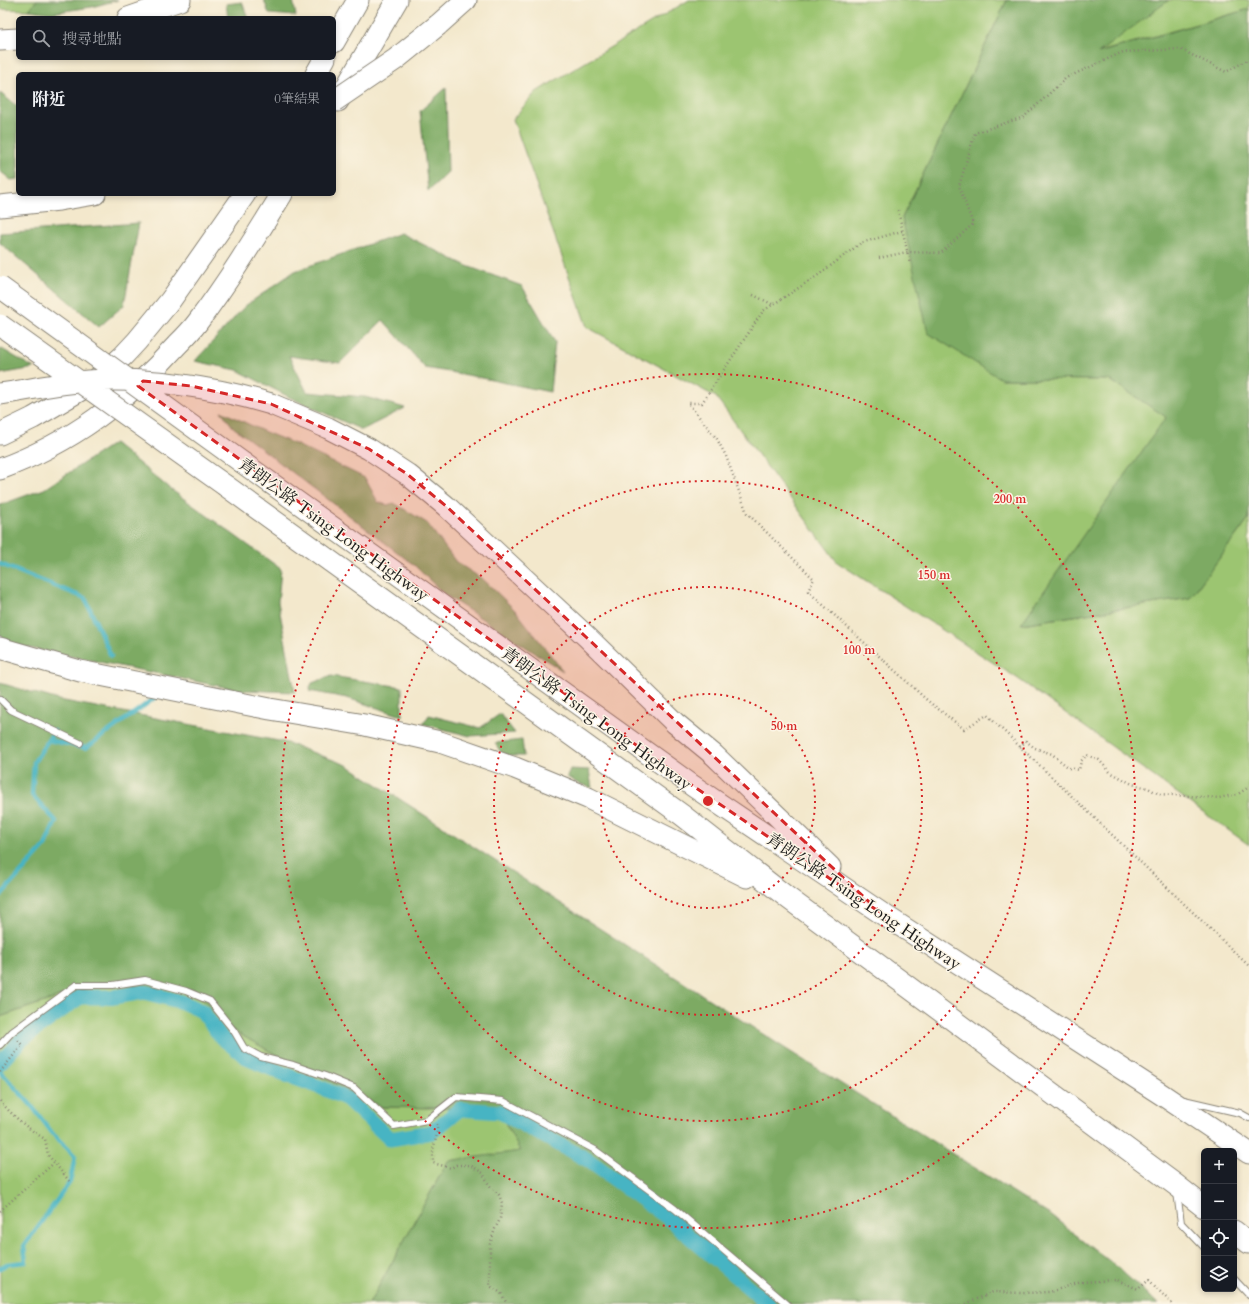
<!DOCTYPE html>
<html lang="zh-TW">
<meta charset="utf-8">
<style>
body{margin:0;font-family:Cardo,"Noto Serif TC",serif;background:#20242c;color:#f1f3f6}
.controls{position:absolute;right:12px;bottom:12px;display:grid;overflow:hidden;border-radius:6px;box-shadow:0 2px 6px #0003}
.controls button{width:36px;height:36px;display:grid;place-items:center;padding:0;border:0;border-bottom:1px solid #363941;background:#171b24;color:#f1f3f6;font:20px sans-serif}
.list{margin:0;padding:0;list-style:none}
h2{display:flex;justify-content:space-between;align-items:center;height:52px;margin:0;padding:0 16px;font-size:17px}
h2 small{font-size:13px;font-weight:400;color:#9ea1a6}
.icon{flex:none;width:22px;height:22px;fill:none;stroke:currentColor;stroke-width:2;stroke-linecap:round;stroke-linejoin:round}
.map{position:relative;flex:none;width:1249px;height:1304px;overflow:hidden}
.search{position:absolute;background:#171b24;box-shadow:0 2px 6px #0003;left:16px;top:16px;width:320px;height:44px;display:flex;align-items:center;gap:10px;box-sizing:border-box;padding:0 14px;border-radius:6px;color:#9ea1a6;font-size:15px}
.panel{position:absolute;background:#171b24;box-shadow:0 2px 6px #0003;left:16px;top:72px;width:320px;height:124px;border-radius:6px}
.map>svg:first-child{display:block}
.green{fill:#9cc571;stroke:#5c7046}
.forest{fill:#7daa63;stroke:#4c6340}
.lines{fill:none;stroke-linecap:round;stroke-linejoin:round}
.stream{stroke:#47b4c3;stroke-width:4.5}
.canal{stroke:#47b4c3;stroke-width:15}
.service-casing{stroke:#888274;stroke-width:8}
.motorway-casing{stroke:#888274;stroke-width:23}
.path{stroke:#888274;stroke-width:2.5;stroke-dasharray:1 3;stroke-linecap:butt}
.service{stroke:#fff;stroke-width:6}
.motorway{stroke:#fff;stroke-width:21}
.motorway-bridge-casing{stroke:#888274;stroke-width:23;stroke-linecap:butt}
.motorway-bridge{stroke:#fff;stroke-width:21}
.marked{fill:#d62828;fill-opacity:0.2;stroke:#d62828;stroke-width:3;stroke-dasharray:8 5;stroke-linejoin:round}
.ring{fill:none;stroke:#d62828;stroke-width:2;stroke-dasharray:2 4}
.labels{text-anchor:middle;stroke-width:3;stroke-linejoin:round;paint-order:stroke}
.street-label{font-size:17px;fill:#1c1c1c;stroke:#fcf5e5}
.centre{fill:#d62828;stroke:#fcf5e5;stroke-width:2}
.ring-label{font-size:12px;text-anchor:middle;font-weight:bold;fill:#d62828;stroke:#fcf5e5;stroke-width:3;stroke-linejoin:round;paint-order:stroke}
</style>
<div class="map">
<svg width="1249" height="1304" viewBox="0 0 1249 1304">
<rect width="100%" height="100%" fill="#fcf5e5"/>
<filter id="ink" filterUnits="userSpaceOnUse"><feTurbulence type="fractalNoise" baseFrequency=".025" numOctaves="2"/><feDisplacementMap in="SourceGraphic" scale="8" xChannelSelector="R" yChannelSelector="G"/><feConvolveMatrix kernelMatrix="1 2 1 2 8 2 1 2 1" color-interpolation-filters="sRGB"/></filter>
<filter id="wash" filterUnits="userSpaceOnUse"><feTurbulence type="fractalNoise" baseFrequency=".012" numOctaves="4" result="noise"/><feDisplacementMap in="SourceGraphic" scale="16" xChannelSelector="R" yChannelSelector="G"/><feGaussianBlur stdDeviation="0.9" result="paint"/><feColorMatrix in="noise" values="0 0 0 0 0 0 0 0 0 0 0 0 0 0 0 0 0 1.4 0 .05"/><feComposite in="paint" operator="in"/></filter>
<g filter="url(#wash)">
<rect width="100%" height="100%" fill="#f3e8cc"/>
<path class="green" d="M 0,0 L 37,0 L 29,10 L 0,9 Z
M 689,0 L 1007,0 L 902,218 L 1001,379 L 1110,380 L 1167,417 L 1022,624 L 1190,598 L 1249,518 L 1249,845 L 1017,678 L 837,562 L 716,397 L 587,327 L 513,119 L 536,92 Z
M 1169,0 L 1249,0 L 1249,9 L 1096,53 Z
M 100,983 L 195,990 L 227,1027 L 273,1053 L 382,1107 L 498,1109 L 521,1152 L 448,1161 L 369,1304 L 0,1304 L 0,1017 Z"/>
<path class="forest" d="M 37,0 L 118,0 L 92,7 L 51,13 L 29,10 Z
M 264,0 L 293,0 L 296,16 L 269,14 Z
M 1007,0 L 1169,0 L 1098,53 L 1249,9 L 1249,518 L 1190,598 L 1021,624 L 1166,417 L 1110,380 L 1001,379 L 928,333 L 902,218 Z
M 242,2 L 248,18 L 228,18 L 226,4 Z
M 446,88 L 448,172 L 428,191 L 420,111 Z
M 0,93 L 18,107 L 18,179 L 11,180 L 0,171 Z
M 139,223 L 124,305 L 99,327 L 0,243 L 0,233 Z
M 400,233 L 467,266 L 522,286 L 555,342 L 550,392 L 467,375 L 425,368 L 383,320 L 340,363 L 289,356 L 307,392 L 365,397 L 405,408 L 362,430 L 289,397 L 237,370 L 195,361 L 245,306 L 295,271 Z
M 0,348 L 2,349 L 34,368 L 0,374 Z
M 221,411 L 263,431 L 295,444 L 365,478 L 378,502 L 387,505 L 394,503 L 427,523 L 456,562 L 484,580 L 516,611 L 563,671 L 445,595 L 414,565 L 233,427 Z
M 114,443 L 169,488 L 281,569 L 278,602 L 295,692 L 239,690 L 0,642 L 0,505 L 44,489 Z
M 331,676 L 402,687 L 402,716 L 347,698 L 309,691 L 312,683 Z
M 0,683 L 59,700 L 284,742 L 347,765 L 786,1049 L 1053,1217 L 1116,1266 L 1158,1304 L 369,1304 L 448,1161 L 520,1151 L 498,1109 L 382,1107 L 273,1053 L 227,1027 L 195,990 L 100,983 L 0,1017 Z
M 500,714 L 515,733 L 470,736 L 423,724 L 429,715 L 480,728 Z
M 522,740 L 524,756 L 503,756 L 495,743 Z
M 570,769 L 589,770 L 592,788 L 577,783 L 567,777 Z"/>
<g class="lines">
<path class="stream" d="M 0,564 L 85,598 L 111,656
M 48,740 L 86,748 L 156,697
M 0,896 L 45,846 L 56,821 L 32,795 L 34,762 L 54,731
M 0,1071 L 31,1105 L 53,1134 L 75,1156 L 70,1182 L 24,1246 L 26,1262 L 7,1264 L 0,1268"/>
<path class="canal" d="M 0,1063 L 20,1041 L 80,997 L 114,997 L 144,992 L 182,1002 L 202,1011 L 221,1037 L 249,1059 L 289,1076 L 320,1087 L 347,1099 L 390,1139 L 432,1132 L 460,1109 L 500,1112 L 588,1160 L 668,1218 L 768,1304"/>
</g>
</g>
<g filter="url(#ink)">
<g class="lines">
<g class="service-casing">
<path id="service" d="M 0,699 L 11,710 L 80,743
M 0,1045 L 12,1032 L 76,985 L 113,985 L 145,980 L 186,991 L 210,1001 L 234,1031 L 244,1048 L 261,1057 L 293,1065 L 325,1076 L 354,1088 L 394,1126 L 427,1120 L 456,1097 L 503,1101 L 595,1150 L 675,1209 L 787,1304
M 1184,1100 L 1240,1113 L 1249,1118
M 1177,1192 L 1181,1223 L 1204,1247
M 1234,1279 L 1249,1295"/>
</g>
<g class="motorway-casing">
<path id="motorway" d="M 128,18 L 180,0
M 438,25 L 466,0
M 0,40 L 18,39
M 334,42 L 358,0
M 316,74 L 325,58
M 338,101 L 397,0
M 0,206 L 59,200 L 95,194
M 271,404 L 328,428 L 369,449 L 407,474 L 446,506 L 586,636 L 675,723 L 714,755 L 830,867
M 0,434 L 33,418 L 89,385 L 103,374 L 123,356 L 137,341 L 170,301 L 245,194
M 243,463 L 693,786 L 881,913 L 1161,1094 L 1249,1153
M 0,469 C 71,443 127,401 177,345 C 184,338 191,331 197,323 C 228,282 255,238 282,194
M 226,486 L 682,815 L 788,898 L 1176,1185 L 1204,1207
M 0,648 L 80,671 L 270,709 L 365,725 L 440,742 L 515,768 L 588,798 L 747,877
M 1234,1231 L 1249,1243"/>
</g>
<path class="path" d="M 898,210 L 910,264
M 902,231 L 861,243 L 817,276 L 763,311 L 702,403 L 688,403 L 717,439 L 726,456 L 747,513 L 814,579 L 808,591 L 928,701 L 964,729 L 987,715 L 1249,966
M 879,258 L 907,252 L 941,253 L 973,224 L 959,186 L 975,133 L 1024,117 L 1066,78 L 1123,52 L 1180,49 L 1226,72 L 1249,59
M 753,295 L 772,304
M 1020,747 L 1026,741 L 1035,748 L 1052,754 L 1069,768 L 1079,770 L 1081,761 L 1087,755 L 1099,760 L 1110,772 L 1132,784 L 1148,788 L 1159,794 L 1219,798 L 1238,794 L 1249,787
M 0,1072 L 22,1045 L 17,1039
M 0,1101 C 13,1116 28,1129 45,1139 L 48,1155 L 70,1182
M 437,1124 L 437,1134 L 433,1150 L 433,1163 L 451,1168 L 456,1165 L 470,1165 L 483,1173 L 489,1185 L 499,1195 L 502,1203 L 500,1219 L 495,1229 L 490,1244 L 490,1286 L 501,1293 L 507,1304
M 0,1211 L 54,1163
M 966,1304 L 993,1292 L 1023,1293 L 1050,1292 L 1081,1282 L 1117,1280 L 1138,1289 L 1149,1280 L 1172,1304"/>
<use href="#service" class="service"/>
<use href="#motorway" class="motorway"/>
<g class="motorway-bridge-casing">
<path id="motorway-bridge" d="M 334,101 L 396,59 L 438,25
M 0,287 L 243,463
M 0,325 L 226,486
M 0,394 C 29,390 58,383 88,381 C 146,377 215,387 271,404"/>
</g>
<use href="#motorway-bridge" class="motorway-bridge"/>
</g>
</g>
<path class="marked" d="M 143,381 L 191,386 L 271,404 L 369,449 L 407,474 L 446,506 L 881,913 L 693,786 L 138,386 Z"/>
<g class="ring">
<circle cx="708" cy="801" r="107"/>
<circle cx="708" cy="801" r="214"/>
<circle cx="708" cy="801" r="320"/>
<circle cx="708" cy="801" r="427"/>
</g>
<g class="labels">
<g class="street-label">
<text transform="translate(334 529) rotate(36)" y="6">青朗公路 Tsing Long Highway</text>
<text transform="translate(597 718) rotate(36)" y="6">青朗公路 Tsing Long Highway</text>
<text transform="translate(864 901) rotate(34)" y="6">青朗公路 Tsing Long Highway</text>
</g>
</g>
<circle cx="708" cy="801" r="6" class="centre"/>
<g class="ring-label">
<text x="1010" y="503">200 m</text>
<text x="934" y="579">150 m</text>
<text x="859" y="654">100 m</text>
<text x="784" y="730">50 m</text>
</g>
</svg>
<div class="controls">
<button>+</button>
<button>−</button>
<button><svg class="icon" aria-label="locate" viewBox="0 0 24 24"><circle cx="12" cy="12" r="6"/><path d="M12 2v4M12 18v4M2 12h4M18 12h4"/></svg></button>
<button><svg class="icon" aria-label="layers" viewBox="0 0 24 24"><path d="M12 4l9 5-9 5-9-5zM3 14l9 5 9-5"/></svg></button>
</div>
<div class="search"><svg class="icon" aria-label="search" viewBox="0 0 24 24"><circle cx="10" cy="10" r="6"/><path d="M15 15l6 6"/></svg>搜尋地點</div>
<section class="panel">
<h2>附近<small>0筆結果</small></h2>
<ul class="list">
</ul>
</section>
</div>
